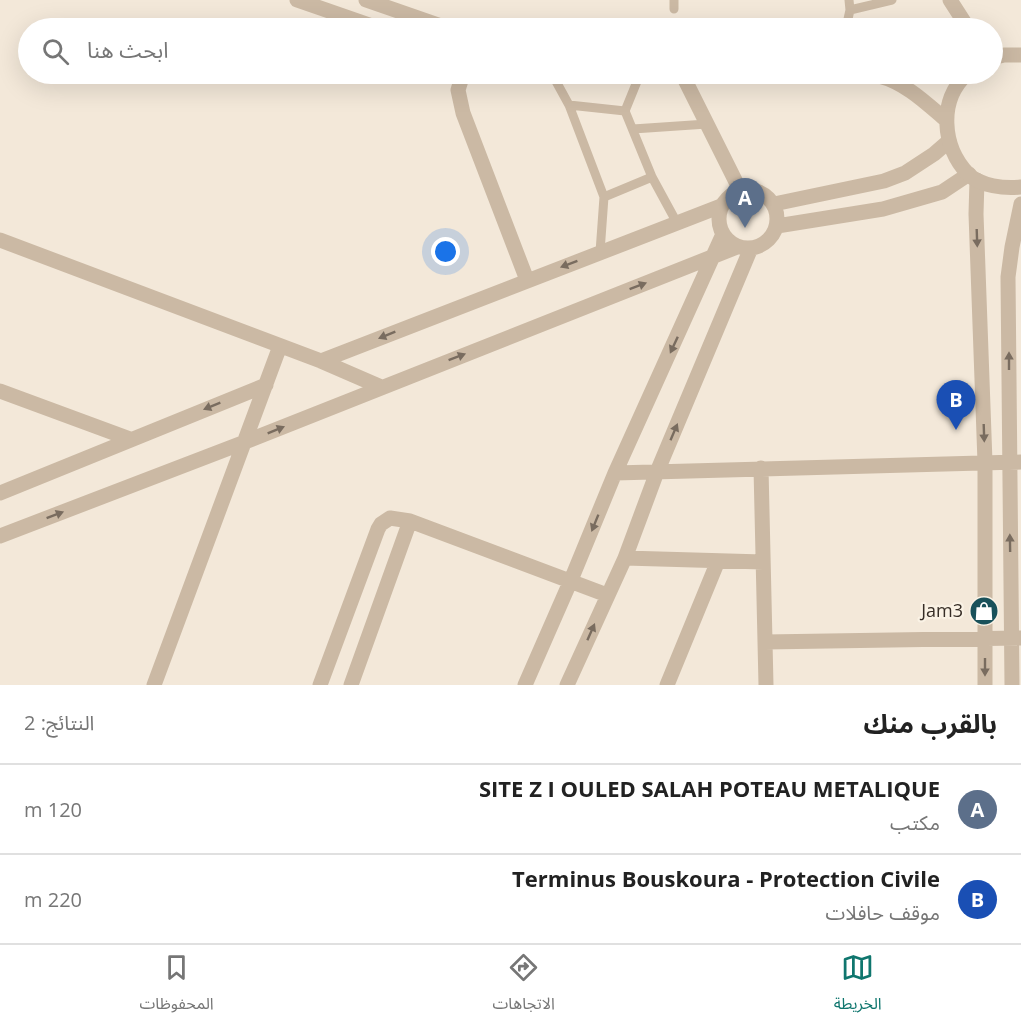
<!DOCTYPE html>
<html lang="ar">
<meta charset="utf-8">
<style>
body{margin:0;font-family:"Open Sans","Noto Sans Arabic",sans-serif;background:#f6f6f6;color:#222;direction:rtl}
.you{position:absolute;left:446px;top:252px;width:21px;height:21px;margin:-15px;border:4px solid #fff;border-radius:50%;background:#1a73e8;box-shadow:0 0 0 9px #1a73e833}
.badge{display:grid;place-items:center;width:39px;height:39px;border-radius:50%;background:#0f766e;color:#fff;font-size:20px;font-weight:700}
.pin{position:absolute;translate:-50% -50px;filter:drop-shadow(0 2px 3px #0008)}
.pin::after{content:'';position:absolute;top:32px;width:21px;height:18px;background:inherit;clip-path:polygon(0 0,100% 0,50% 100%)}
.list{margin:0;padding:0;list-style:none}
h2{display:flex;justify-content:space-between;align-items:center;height:78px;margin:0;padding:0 24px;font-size:26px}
h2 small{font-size:20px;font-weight:400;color:#767676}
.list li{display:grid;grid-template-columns:39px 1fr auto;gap:18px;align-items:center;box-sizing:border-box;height:90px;padding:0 24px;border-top:2px solid #e0e0e0}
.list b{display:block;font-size:22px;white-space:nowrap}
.list p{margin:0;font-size:20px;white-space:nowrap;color:#767676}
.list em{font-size:20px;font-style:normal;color:#767676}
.icon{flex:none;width:33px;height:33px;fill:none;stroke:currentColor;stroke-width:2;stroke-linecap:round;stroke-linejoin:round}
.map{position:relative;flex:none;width:1021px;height:685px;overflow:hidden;direction:ltr}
.search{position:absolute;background:#fff;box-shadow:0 6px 24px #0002;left:18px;right:18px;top:18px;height:66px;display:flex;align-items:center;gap:15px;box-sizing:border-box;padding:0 21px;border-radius:33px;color:#767676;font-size:22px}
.sheet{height:258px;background:#fff}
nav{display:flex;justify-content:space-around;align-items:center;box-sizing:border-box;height:84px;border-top:2px solid #e0e0e0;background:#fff;font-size:16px;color:#767676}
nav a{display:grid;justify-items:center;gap:3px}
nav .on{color:#0f766e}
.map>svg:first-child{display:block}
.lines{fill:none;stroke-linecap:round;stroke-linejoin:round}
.service{stroke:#cbb9a4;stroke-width:9}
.minor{stroke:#cbb9a4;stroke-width:15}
.tertiary{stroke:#cbb9a4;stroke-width:15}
.oneway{fill:#796c5f}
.labels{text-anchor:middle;stroke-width:4.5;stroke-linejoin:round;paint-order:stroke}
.poi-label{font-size:18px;fill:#362d26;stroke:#faf2e5;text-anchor:end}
</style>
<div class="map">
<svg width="1021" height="685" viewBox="0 0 1021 685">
<rect width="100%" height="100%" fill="#f3e8d9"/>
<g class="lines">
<path class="service" d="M 674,9 L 674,0
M 850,10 L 892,0
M 846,28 L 850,10 L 849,0
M 552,74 L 569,105 L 604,197 L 600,252
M 640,74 L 625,111 L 652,177 L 677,223
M 569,105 L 625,111
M 633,129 L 707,124
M 604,197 L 652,177"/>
<path class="minor" d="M 950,0 L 968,28
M 463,74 L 458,90 L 463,113 L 527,280
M 682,74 L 740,190
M 977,180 L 976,214 L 985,462 L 985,685
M719 219a29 29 0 1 1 58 0a29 29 0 1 1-58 0Z
M 774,204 L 884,181 L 905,173 L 934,154 L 949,141
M 777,226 L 883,209 L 942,192 L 969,174
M 0,240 L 321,361 L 381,387
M 321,361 L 721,206
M 0,391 L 130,439
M 761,468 L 766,685
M 615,473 L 1021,462
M 0,493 L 266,385
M 0,536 L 245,442 L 737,247
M 625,558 L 763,562
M 765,642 L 1021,638
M 154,685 L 280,346
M 320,685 L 378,529 L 381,524 L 390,518 L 410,521 L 607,595
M 351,685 L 410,521
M 525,685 L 571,580 L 615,473 L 723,234
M 567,685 L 625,558 L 657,472 L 751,248
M 667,685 L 718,561
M 1012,685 L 1008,277 L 1012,247 L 1021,204"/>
<path class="tertiary" d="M 297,0 L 378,28
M 366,0 L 447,28
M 992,58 L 1004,55 L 1021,55
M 841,74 C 853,74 867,73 879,76 C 906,83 926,103 946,120
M 967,74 C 938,100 942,147 968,174 C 980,186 1005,189 1021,187"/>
</g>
<defs><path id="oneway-solid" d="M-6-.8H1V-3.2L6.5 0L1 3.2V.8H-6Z" transform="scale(1.5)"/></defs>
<g class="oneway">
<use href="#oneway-solid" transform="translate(977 238) rotate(88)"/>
<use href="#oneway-solid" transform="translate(569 264) rotate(159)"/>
<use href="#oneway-solid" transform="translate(638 286) rotate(-21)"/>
<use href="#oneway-solid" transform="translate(387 335) rotate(158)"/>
<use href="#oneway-solid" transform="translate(674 345) rotate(115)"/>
<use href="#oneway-solid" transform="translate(457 357) rotate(-21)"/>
<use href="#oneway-solid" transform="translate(1009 361) rotate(-90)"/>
<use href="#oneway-solid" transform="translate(212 406) rotate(158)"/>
<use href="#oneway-solid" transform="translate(276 430) rotate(-22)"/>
<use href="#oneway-solid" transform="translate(674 432) rotate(-67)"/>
<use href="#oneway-solid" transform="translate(984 433) rotate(88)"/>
<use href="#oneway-solid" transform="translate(55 515) rotate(-21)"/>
<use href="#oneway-solid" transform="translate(595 523) rotate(112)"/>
<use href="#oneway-solid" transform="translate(1010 543) rotate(-91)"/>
<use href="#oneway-solid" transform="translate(591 632) rotate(-66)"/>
<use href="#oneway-solid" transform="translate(985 667) rotate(90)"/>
</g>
<defs>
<g id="shop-disc" transform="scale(1.5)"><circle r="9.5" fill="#19515a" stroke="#faf2e5"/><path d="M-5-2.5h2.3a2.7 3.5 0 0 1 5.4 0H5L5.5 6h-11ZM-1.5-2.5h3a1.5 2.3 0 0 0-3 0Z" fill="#fff"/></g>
</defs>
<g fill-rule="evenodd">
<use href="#shop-disc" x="984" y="611"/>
</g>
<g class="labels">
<g class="poi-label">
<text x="963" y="617">Jam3</text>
</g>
</g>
</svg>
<div class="you"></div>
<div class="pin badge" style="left:745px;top:228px;background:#5c6f8a">A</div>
<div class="pin badge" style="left:956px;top:430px;background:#1a4fb4">B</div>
<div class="search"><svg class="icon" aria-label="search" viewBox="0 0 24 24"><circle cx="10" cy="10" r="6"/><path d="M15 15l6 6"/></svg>ابحث هنا</div>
</div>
<section class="sheet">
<h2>بالقرب منك<small>النتائج: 2</small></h2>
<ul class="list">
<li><span class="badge" style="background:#5c6f8a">A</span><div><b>SITE Z I OULED SALAH POTEAU METALIQUE</b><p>مكتب</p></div><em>120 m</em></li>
<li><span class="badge" style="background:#1a4fb4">B</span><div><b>Terminus Bouskoura - Protection Civile</b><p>موقف حافلات</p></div><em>220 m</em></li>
</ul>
</section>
<nav>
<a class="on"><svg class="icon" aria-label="map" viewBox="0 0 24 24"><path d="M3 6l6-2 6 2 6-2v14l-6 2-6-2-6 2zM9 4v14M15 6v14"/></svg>الخريطة</a>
<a><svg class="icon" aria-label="directions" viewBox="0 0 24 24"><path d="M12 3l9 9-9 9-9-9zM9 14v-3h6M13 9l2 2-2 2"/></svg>الاتجاهات</a>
<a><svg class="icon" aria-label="saved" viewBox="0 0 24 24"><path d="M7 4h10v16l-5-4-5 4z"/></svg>المحفوظات</a>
</nav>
